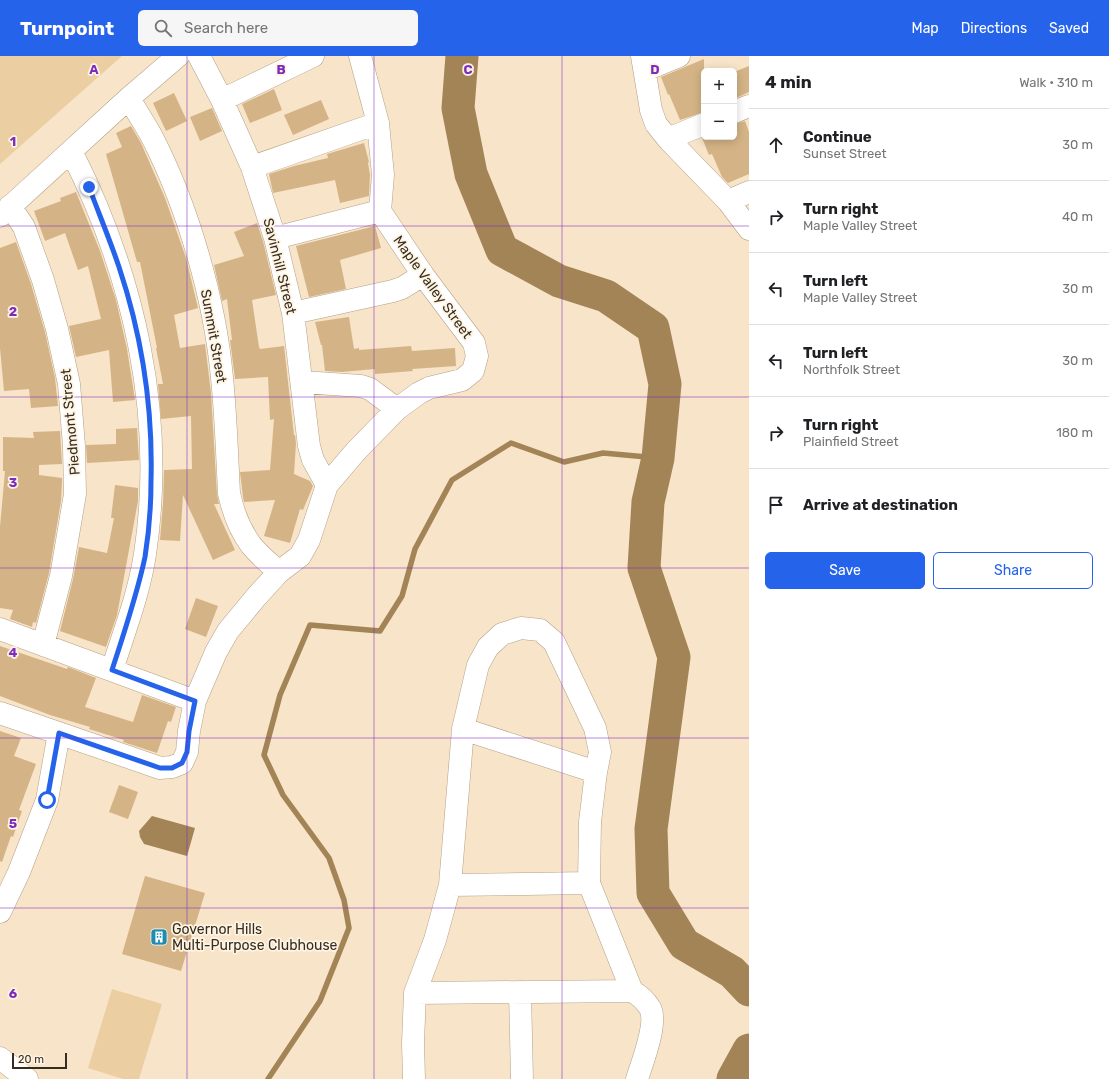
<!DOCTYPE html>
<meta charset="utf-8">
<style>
body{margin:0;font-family:Rubik,sans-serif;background:#f6f6f6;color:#202124}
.controls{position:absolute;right:12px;top:12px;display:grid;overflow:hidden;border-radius:6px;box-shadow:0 2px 10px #0003}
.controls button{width:36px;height:36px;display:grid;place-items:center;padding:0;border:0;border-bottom:1px solid #e0e0e0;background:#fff;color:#202124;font:20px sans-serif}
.scale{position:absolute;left:12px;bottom:10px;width:55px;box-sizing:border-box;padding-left:4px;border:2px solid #342d22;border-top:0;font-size:11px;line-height:14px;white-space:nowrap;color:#342d22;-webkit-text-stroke:3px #fff3e2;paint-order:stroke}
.stop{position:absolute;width:12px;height:12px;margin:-9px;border:3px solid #2563eb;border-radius:50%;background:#fff}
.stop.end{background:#2563eb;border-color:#fff;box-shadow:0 1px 4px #0008}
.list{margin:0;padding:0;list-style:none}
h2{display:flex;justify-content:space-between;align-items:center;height:52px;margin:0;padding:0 16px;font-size:17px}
h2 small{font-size:13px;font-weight:400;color:#757577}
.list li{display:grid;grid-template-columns:26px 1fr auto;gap:12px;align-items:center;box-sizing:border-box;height:72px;padding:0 16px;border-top:1px solid #e0e0e0}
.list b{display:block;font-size:15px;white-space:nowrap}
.list p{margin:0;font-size:13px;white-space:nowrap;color:#757577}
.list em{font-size:13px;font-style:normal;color:#757577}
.actions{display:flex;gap:8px;padding:12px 16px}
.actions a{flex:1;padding:9px 0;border:1px solid #2563eb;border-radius:6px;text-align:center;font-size:14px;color:#2563eb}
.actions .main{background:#2563eb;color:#fff}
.icon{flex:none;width:22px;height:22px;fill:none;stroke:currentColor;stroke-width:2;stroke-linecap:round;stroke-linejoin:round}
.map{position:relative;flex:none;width:749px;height:1023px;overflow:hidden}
header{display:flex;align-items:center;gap:24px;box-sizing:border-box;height:56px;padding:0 20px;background:#2563eb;color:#fff}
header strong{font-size:19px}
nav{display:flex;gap:22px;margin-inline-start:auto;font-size:14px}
.search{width:280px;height:36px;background:#f6f6f6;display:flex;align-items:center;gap:10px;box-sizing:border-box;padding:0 14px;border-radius:6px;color:#757577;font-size:15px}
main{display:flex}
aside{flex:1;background:#fff}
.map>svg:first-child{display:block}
.green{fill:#eccea3}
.water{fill:#a28457}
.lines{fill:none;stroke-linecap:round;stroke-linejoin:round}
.stream{stroke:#a28457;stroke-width:5.5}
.river{stroke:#a28457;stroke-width:33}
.building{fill:#d4b486}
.street-casing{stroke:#b3a186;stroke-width:23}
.street{stroke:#fff;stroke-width:22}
.route{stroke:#2563eb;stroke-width:5}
.grid{fill:none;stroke:#7b2cbf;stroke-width:1;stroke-opacity:0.55}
.labels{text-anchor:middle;stroke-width:3.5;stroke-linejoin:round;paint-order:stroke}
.street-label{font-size:14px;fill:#342d22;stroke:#fff3e2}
.poi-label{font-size:14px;fill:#342d22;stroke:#fff3e2;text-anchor:start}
.grid-label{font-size:13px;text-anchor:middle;font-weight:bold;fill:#7b2cbf;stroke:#fff3e2;stroke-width:3.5;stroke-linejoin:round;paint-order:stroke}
</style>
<header>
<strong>Turnpoint</strong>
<div class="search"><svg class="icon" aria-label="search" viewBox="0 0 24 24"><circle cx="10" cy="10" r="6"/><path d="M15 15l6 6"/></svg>Search here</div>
<nav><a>Map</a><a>Directions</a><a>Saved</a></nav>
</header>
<main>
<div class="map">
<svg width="749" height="1023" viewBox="0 0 749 1023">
<rect width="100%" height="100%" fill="#f8e4c8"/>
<path class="green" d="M 0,0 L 122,0 L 0,108 Z
M 112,933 L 162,948 L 139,1023 L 123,1023 L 88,1012 Z"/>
<path class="water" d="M 152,760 L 195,772 L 187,800 L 144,788 L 140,781 L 139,775 Z"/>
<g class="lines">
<path class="stream" d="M 268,1023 L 320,945 L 349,872 L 344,844 L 329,802 L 283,739 L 264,699 L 280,639 L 310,569 L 380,575 L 402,540 L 415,493 L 452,424 L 511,387 L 564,406 L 603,397 L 658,402"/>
<path class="river" d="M 462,0 L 458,52 L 471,118 L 502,194 L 559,225 L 606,240 L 653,272 L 665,328 L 658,402 L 648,446 L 644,512 L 674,601 L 651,773 L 653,837 L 684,888 L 732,916 L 749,934
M 733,1023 L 749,994"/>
</g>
<path class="building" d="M 704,3 L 704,56 L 680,64 L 669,38 L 668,39 L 661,21 Z
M 749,10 L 749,36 L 734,43 L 734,16 Z
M 274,33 L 282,54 L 250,67 L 242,48 Z
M 174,37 L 187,65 L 166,75 L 153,47 Z
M 321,44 L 329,63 L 293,79 L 284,59 Z
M 212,52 L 222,75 L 200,85 L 190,61 Z
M 745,65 L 749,76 L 749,118 L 728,127 L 722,121 L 712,98 L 709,99 L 702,82 L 705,81 L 734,81 L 734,68 Z
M 131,70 L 141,87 L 165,142 L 186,202 L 198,252 L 174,259 L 180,292 L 205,288 L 211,337 L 217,438 L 219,448 L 214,448 L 235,494 L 213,504 L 183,439 L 180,485 L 160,484 L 163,447 L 164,414 L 192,413 L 191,360 L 161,363 L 158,328 L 163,328 L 156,292 L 157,292 L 140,206 L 137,206 L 106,98 L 122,91 L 116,77 Z
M 364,87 L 369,106 L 368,107 L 370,119 L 369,140 L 340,147 L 335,124 L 273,137 L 269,118 L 294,110 L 328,102 L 327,98 Z
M 76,136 L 100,195 L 116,244 L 127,293 L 135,344 L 113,346 L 109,294 L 76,301 L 69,270 L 101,263 L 88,210 L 78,214 L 65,177 L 45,185 L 34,155 L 61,145 L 60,142 Z
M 257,167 L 263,185 L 276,239 L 252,244 L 259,291 L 260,293 L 284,290 L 294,379 L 295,379 L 296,387 L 294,418 L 310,425 L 313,430 L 303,454 L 300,453 L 290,487 L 264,480 L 275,444 L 244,446 L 243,441 L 240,416 L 270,414 L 274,363 L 270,364 L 268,321 L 235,323 L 230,284 L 232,284 L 227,243 L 222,245 L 214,209 L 244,200 L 234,176 Z
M 375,170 L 381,192 L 340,204 L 346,233 L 309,241 L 296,190 Z
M 16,186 L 31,228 L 45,276 L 55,322 L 58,350 L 31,352 L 29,333 L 4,335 L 0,292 L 0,192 Z
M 349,261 L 354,293 L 359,292 L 359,294 L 411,290 L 412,295 L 455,292 L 456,310 L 412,313 L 413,315 L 375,318 L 375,313 L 342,316 L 325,315 L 322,289 L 321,289 L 315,266 Z
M 137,372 L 139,404 L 87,407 L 86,389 L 116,388 L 116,373 Z
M 60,375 L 62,408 L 39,409 L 39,419 L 62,422 L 62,426 L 61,445 L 49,517 L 36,567 L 33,566 L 32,571 L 10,563 L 13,554 L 0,552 L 0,471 L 5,415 L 3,415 L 3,381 L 34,382 L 33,376 Z
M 115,429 L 138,432 L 138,445 L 117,559 L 106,591 L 60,575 L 73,523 L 79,491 L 107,497 L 114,462 L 111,462 Z
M 196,542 L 218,550 L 206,581 L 185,573 Z
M 0,590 L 67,613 L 68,611 L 96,622 L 85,651 L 133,666 L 142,639 L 176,651 L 171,666 L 168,665 L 157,697 L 123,686 L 124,684 L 89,673 L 90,671 L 50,659 L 0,640 Z
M 0,675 L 21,682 L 14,700 L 36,708 L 19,754 L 22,755 L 13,781 L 11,780 L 2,806 L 0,805 Z
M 119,729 L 138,736 L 128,763 L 109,756 Z
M 145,820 L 205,837 L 181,915 L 122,898 Z"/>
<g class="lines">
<g class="street-casing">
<path id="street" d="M 199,0 L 222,44 L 252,111 L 275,182 L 293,257 L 309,390 L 313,404 L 327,429
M 642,0 L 651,54 L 656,68 L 668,83 L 728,145 L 749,173
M 645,14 L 679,0
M 129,42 C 136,55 145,68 152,81 C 188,151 215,244 222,322 C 226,360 227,399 229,437 C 233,456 240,474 251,489 C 259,499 270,508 279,516
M 222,44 L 313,0
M 734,56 L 749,50
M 668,83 L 704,68
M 71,95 C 134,219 166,359 145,498 C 139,538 124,576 112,614
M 252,111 L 378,67
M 728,145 L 749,136
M 10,150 L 24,171 L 43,224 L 57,273 L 69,328 L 74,390 L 75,438 L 61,520 L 43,589
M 0,160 L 129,42 L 178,0
M 275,182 L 380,155
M 293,257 L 393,235 L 402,232 L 423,219
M 303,326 L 361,330 L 370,333 L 397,353
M 0,573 L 195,645
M 0,657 L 160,712 L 172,711 L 182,707 L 187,696 L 189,675 L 195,645 L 216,596 L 228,575 L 257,540 L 279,516 L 300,500 L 309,484 L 327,429 L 356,395 L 397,353 L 419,337 L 429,332 L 462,324 L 473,315 L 477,300 L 474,287 L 423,219 L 380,155 L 383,119 L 378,67 L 360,0
M 463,673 L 596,716
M 450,829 L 589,827
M 0,856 L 19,816 L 47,744 L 59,677
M 520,936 L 522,1023
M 415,937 L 632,935
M 0,1002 L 27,1023
M 414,1023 L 413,987 L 415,937 L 435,884 L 450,829 L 463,673 L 478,609 L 488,591 L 502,578 L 521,572 L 540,574 L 554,586 L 595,672 L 600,696 L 596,716 L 590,766 L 589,827 L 632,935 C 639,939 645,944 650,952 C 658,967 642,1007 637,1023"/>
</g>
<use href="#street" class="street"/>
</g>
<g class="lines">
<path class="route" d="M 47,744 L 59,677 L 160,712 L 172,712 L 182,707 L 187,696 L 189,675 L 195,645 L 112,614 C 124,577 137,539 145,501 C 149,476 151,451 151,425 C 153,352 142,280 119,211 C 110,184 99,158 89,131"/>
</g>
<path class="grid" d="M 187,0 L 187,1023M 374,0 L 374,1023M 562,0 L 562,1023M 0,170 L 749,170M 0,341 L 749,341M 0,512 L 749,512M 0,682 L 749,682M 0,852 L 749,852"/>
<defs>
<g id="building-square" transform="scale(0.9)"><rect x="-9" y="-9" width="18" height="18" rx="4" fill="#1c8cb1" stroke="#fff3e2"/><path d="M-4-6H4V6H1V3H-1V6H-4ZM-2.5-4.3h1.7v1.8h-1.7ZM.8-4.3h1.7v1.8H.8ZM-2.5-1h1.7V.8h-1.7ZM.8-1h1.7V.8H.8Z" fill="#fff"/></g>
</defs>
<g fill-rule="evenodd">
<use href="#building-square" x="159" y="881"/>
</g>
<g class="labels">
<g class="street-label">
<text transform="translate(280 210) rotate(76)" y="5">Savinhill Street</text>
<text transform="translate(433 231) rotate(54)" y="5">Maple Valley Street</text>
<text transform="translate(214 280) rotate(80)" y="5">Summit Street</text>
<text transform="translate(70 366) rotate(-95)" y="5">Piedmont Street</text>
</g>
<g class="poi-label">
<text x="172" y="878">Governor Hills<tspan x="172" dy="16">Multi-Purpose Clubhouse</tspan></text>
</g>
</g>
<g class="grid-label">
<text x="94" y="18">A</text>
<text x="281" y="18">B</text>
<text x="468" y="18">C</text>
<text x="655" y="18">D</text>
<text x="13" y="90">1</text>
<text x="13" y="260">2</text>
<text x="13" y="431">3</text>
<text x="13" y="601">4</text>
<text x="13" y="772">5</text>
<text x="13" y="942">6</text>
</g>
</svg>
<div class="controls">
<button>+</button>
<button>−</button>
</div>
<div class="scale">20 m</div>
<div class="stop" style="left:47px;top:744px"></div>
<div class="stop end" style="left:89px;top:131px"></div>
</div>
<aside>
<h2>4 min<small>Walk · 310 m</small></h2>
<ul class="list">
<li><svg class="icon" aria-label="ahead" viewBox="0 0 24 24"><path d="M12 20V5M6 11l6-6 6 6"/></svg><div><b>Continue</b><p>Sunset Street</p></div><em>30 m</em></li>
<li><svg class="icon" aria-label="right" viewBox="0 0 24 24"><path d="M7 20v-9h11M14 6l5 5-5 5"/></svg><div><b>Turn right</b><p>Maple Valley Street</p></div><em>40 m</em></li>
<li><svg class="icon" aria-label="left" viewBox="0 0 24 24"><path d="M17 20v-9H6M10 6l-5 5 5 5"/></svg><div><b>Turn left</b><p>Maple Valley Street</p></div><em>30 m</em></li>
<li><svg class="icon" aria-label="left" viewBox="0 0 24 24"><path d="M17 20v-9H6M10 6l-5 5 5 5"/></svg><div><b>Turn left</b><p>Northfolk Street</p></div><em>30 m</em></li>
<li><svg class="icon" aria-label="right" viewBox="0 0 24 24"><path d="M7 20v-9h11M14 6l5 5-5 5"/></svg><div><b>Turn right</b><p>Plainfield Street</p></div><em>180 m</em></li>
<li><svg class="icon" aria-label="arrive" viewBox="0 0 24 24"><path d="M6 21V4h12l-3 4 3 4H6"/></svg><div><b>Arrive at destination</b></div></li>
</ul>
<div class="actions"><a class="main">Save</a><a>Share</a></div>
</aside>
</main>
